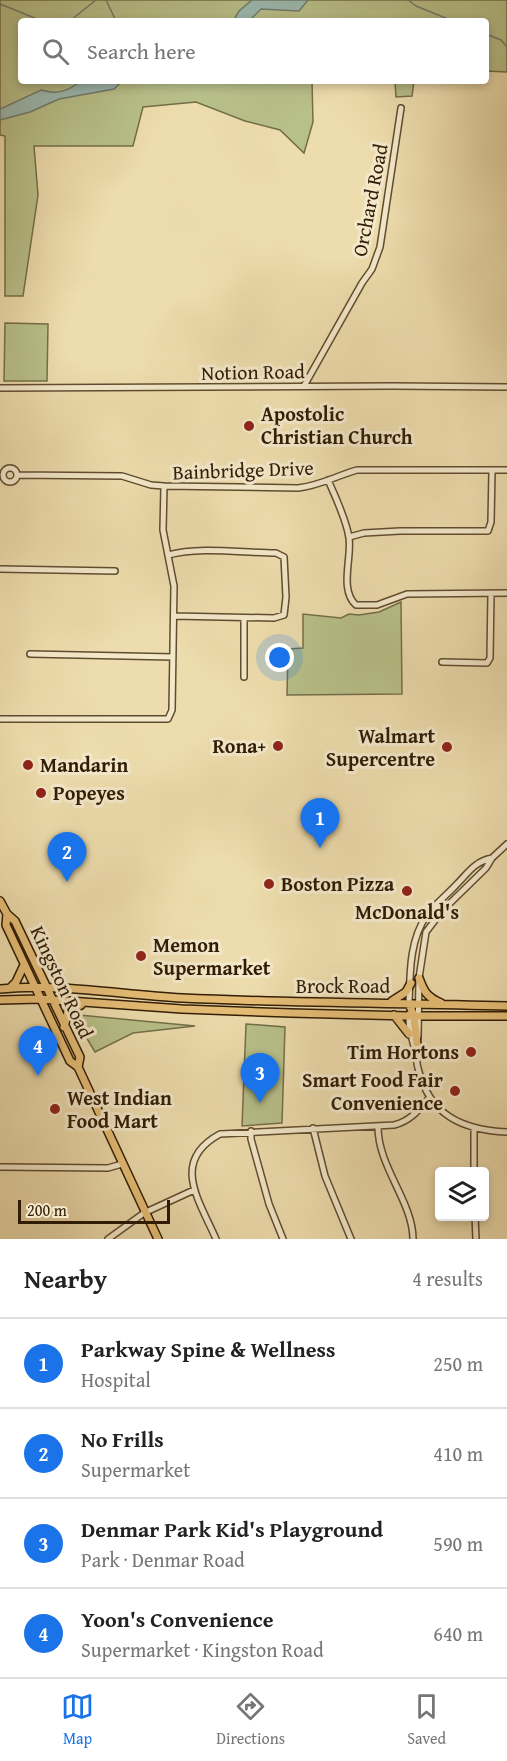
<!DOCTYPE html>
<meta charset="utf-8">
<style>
body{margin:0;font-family:"Gentium Book Plus",serif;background:#f2f2f2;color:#222}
.controls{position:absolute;right:18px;bottom:18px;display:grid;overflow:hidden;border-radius:6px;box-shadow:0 3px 9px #0003}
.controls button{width:54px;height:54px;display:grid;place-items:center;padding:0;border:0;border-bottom:2px solid #e0e0e0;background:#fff;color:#222;font:30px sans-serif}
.scale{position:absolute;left:18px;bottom:15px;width:152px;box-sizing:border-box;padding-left:6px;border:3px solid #311c05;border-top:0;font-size:16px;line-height:21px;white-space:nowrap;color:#311c05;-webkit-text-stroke:4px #f3e8ca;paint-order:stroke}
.you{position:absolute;left:280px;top:658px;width:21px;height:21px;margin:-15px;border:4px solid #fff;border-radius:50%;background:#1a73e8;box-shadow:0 0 0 9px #1a73e833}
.badge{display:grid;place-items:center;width:39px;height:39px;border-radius:50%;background:#1a73e8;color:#fff;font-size:20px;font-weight:700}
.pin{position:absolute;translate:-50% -50px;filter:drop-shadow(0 2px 3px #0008)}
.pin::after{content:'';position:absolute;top:32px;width:21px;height:18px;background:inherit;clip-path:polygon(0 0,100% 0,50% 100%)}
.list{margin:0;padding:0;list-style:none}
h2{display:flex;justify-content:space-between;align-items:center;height:78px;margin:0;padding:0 24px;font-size:26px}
h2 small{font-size:20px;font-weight:400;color:#767676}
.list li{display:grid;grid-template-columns:39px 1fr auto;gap:18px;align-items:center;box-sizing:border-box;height:90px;padding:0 24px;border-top:2px solid #e0e0e0}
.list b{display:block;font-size:22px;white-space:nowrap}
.list p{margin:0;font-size:20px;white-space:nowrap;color:#767676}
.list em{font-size:20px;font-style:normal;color:#767676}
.icon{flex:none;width:33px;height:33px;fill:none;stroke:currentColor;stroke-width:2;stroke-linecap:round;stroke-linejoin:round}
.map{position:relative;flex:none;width:507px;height:1239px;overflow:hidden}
.search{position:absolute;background:#fff;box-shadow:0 3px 9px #0003;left:18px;right:18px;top:18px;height:66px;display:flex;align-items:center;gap:15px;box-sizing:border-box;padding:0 21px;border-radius:6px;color:#767676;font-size:22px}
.sheet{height:438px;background:#fff}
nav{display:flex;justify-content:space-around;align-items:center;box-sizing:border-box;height:84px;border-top:2px solid #e0e0e0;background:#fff;font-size:16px;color:#767676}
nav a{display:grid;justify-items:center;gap:3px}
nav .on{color:#1a73e8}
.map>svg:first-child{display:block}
.green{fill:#b8c08a;stroke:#746e48;stroke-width:1.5}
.water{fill:#9bbab2;stroke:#717b6d;stroke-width:1.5}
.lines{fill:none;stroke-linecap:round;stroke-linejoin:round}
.stream{stroke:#717b6d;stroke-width:1.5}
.minor-casing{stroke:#604c2f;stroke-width:8}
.major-casing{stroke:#311c05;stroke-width:10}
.minor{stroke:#f3e8ca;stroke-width:5}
.major{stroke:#e6be76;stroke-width:7}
.poi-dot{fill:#8f2418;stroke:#f3e8ca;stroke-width:2}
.labels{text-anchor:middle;stroke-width:6;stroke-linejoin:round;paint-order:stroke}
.street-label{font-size:20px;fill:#311c05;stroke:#f3e8ca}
.poi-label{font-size:20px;font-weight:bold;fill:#311c05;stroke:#f3e8ca;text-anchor:start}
</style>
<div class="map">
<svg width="507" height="1239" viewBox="0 0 507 1239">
<rect width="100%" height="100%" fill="#eddcad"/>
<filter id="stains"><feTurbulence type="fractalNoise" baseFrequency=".00333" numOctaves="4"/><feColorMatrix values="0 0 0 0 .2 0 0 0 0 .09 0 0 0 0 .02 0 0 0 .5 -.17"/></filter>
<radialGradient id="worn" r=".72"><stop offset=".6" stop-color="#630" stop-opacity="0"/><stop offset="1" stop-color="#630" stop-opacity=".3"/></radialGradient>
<path class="green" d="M 0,0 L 507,0 L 507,72 L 486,71 L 486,21 L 21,21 L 21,81 L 312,81 L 313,122 L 304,153 L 280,130 L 245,121 L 196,102 L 143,107 L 133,146 L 34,146 L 38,195 L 23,296 L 5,296 L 5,136 L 0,135 Z
M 395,81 L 414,81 L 412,96 L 396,97 Z
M 5,323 L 48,324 L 47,381 L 4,381 Z
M 401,602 L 402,694 L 287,695 L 288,649 L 303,648 L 303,614 L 341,618 L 349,614 L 359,615 L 379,612 Z
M 79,1015 L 195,1026 L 133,1033 L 95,1052 L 76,1020 Z
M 246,1024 L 285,1027 L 282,1123 L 242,1126 Z"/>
<path class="water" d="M 252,0 L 308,0 L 299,11 L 261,9 L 249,21 L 233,21 L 239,11 Z
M 81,81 L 122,81 L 114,89 L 59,99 L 30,112 L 0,120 L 0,109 L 41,90 C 57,95 68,91 81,81 Z"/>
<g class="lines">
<path class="stream" d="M 106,0 L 116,21
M 408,0 L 416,6 L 453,21
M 0,4 L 42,21
M 65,21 L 71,20 L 96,0
M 486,34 L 501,40 L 507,47"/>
<g class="minor-casing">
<path id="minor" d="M 304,386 L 362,283 L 372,269 L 380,247 L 401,108
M 0,388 L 393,386 L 507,387
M3 475a7 7 0 1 1 14 0a7 7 0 1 1-14 0Z
M 17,475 L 122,476 L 151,485 L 164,486
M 328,480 C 335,496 347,521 349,538 C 352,558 339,590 356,605 L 377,605 L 407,594 L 507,593
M 349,537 L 364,533 L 400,531 L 488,531 L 491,522 L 492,471
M 168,555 C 202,546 241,553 276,553 L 284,557 L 286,597 L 284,615 L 274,618 L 174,616
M 0,569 L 115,571
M 244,618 L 244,677
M 30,654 L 173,657
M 442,662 L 487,663 L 490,658 L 491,593
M 0,719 L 168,719 L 172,710 L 174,586 L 163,530 L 164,486 L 298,488 C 319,486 336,476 357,470 L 507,470
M 409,1005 C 410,975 409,940 427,915 C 435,904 447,895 456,885 C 469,872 474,862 492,858
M 409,1014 C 409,1032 411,1034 415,1050 C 417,1056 416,1062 418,1068 C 429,1115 462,1130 507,1132
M 418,1037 L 419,978 L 426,932 L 442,911 L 486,868 L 492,858 L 507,844
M 378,1127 C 378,1167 413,1202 413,1239
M 313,1128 L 325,1176 L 351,1239
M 251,1131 L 251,1139 L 269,1204 L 283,1239
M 0,1167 L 108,1168 L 122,1164
M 474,1172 L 474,1128
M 475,1216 L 476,1239
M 108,1239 L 144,1213 L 194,1190
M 216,1239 C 199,1200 170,1161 220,1134 L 394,1125 C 410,1121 418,1111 429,1098"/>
</g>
<g class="major-casing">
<path id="major" d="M 0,901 L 7,914 L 15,921 L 80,1057 L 78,1067
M 7,914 L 6,925 L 70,1061 L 78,1067 L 158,1239
M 419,978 C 424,992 427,997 441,1003
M 10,988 L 16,982 L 24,965
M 0,989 C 60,983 122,995 182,998 C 291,1003 399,1003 507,1006
M 0,1000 L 40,999 L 182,1009 L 291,1013 L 409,1016 L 507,1016
M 392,1001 L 406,992 L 411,983
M 409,1004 L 414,1016 L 417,1044
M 394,1015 L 409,1034
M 64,1027 L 68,1012 L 81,1005"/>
</g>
<use href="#minor" class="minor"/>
<use href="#major" class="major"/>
</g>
<g class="poi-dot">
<circle cx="249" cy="426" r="6"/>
<circle cx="278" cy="746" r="6"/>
<circle cx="447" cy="747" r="6"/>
<circle cx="28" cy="765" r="6"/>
<circle cx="41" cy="793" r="6"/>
<circle cx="269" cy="884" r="6"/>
<circle cx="407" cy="891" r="6"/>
<circle cx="141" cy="956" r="6"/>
<circle cx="471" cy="1052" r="6"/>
<circle cx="455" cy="1091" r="6"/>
<circle cx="55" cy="1109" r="6"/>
</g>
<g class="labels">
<g class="street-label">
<text transform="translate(370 200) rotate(-79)" y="7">Orchard Road</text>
<text transform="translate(253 372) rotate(-1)" y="7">Notion Road</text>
<text transform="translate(243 470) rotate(-2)" y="7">Bainbridge Drive</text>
<text transform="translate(62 982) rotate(65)" y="7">Kingston Road</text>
<text x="343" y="993">Brock Road</text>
</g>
<g class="poi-label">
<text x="261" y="421">Apostolic<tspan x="261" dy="23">Christian Church</tspan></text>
<text x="435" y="743" text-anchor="end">Walmart<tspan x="435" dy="23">Supercentre</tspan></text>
<text x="266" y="753" text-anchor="end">Rona+</text>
<text x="40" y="772">Mandarin</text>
<text x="53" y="800">Popeyes</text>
<text x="281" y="891">Boston Pizza</text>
<text x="407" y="919" text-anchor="middle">McDonald's</text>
<text x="153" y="952">Memon<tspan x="153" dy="23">Supermarket</tspan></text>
<text x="459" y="1059" text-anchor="end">Tim Hortons</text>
<text x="443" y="1087" text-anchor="end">Smart Food Fair<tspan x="443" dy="23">Convenience</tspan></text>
<text x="67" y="1105">West Indian<tspan x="67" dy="23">Food Mart</tspan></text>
</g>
</g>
<rect width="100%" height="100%" filter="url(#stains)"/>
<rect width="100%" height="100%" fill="url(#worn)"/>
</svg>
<div class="controls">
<button><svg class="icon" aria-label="layers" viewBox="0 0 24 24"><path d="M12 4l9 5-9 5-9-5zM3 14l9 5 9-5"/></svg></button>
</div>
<div class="scale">200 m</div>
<div class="you"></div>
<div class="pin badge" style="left:320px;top:848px">1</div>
<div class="pin badge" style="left:67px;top:882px">2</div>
<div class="pin badge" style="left:260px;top:1103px">3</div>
<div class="pin badge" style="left:38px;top:1076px">4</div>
<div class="search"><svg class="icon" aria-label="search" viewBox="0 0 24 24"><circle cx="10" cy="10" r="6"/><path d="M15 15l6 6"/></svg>Search here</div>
</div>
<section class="sheet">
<h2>Nearby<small>4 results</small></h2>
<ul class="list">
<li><span class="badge">1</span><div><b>Parkway Spine &amp; Wellness</b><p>Hospital</p></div><em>250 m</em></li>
<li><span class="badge">2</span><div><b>No Frills</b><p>Supermarket</p></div><em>410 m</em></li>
<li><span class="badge">3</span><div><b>Denmar Park Kid's Playground</b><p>Park · Denmar Road</p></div><em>590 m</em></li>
<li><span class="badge">4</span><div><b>Yoon's Convenience</b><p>Supermarket · Kingston Road</p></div><em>640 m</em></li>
</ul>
</section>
<nav>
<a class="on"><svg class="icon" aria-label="map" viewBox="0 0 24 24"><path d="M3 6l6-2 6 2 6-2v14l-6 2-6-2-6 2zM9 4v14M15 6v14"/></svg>Map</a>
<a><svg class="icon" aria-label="directions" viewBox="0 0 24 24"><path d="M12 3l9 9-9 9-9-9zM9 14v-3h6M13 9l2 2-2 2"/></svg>Directions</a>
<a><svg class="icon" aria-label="saved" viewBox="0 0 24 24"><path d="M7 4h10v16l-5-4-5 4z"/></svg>Saved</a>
</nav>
